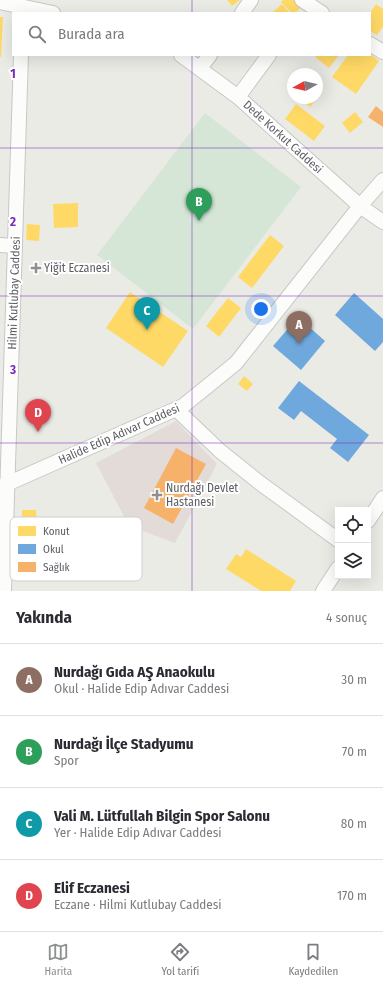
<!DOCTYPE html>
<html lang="tr">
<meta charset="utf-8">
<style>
body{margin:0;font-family:"Fira Sans Condensed",sans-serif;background:#f7f7f7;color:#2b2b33}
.controls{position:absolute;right:12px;bottom:12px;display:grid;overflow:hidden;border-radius:0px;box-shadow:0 4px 16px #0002}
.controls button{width:36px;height:36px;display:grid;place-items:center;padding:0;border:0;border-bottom:1px solid #e1e1e2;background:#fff;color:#2b2b33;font:20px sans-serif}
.compass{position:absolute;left:287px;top:68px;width:36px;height:36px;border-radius:50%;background:#fff;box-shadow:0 4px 16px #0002;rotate:262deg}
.you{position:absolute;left:261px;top:309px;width:14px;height:14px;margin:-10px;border:3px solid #fff;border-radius:50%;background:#1a73e8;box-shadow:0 0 0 6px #1a73e833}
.badge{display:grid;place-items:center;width:26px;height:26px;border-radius:50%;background:#8e8f91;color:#fff;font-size:13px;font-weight:700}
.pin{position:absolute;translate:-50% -33px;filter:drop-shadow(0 1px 2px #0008)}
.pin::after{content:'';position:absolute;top:21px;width:14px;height:12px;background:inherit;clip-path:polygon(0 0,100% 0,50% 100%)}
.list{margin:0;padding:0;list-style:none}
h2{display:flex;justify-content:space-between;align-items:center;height:52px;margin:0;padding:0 16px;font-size:17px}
h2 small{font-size:13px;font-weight:400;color:#7c7c81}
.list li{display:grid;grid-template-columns:26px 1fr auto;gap:12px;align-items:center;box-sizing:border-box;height:72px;padding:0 16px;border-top:1px solid #e1e1e2}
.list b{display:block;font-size:15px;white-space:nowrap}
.list p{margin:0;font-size:13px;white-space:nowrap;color:#7c7c81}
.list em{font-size:13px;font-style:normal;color:#7c7c81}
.icon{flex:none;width:22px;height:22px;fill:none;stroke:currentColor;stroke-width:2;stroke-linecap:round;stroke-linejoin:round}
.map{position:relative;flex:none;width:383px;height:591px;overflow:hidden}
.search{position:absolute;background:#fff;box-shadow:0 4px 16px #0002;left:12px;right:12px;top:12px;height:44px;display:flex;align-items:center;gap:10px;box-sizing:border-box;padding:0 14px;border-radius:0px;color:#7c7c81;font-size:15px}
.sheet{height:340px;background:#fff}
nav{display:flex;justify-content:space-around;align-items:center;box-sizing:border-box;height:56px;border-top:1px solid #e1e1e2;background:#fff;font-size:11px;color:#7c7c81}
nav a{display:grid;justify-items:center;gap:2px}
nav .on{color:#8e8f91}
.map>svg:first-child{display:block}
.medical{fill:#e3dbd7}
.green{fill:#d5e6d6}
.homes{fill:#ffd966}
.schools{fill:#6fa8dc}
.health{fill:#f6b26b}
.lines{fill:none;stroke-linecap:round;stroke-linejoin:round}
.minor-casing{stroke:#c7c7c7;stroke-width:16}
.minor{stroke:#fcfcfb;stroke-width:14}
.grid{fill:none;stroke:#7b2cbf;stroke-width:1;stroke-opacity:0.55}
.poi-dot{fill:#8e8f91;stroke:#fff;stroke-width:1.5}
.labels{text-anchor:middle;stroke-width:4;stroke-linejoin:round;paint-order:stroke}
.street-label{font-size:12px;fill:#5c5e63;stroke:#fff}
.poi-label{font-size:12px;fill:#5c5e63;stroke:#fff;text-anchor:start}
.key{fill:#fff;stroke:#cecfd0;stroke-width:1}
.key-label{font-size:11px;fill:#5c5e63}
.grid-label{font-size:13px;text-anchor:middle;font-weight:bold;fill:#7b2cbf;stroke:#fff;stroke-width:4;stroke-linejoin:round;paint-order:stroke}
</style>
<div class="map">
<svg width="383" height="591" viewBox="0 0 383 591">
<rect width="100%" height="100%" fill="#ebebe6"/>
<path class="medical" d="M 176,421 L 217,464 L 175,543 L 129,526 L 96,463 Z"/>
<path class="green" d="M 205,113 L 301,187 L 193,329 L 97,255 Z"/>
<path class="homes" d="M 227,0 L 240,0 L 232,6 Z
M 283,0 L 297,0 L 303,6 L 295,13 L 292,13 L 281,2 Z
M 282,4 L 290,13 L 272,13 Z
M 376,4 L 383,9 L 383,27 L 377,35 L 370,31 L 370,13 Z
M 0,17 L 3,17 L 1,57 L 0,57 Z
M 370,54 L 379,61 L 356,94 L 332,77 L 348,55 Z
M 317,55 L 339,55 L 329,68 L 315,57 Z
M 317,88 L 322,92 L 310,107 L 300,99 L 317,98 Z
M 296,104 L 325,126 L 314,141 L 285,119 Z
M 355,112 L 363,122 L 350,133 L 342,123 Z
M 78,203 L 78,227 L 54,228 L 53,204 Z
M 27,224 L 40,225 L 39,241 L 26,240 Z
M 270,235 L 284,246 L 252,288 L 238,277 Z
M 130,292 L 188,331 L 163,367 L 106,328 Z
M 228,298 L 241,308 L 219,337 L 206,326 Z
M 244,376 L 253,384 L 247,391 L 238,384 Z
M 22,510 L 36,510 L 37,527 L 22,528 Z
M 246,549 L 296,581 L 290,591 L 261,591 L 226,569 L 236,554 L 241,557 Z"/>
<path class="schools" d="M 354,293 L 383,319 L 383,342 L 375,351 L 335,315 Z
M 298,317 L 325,341 L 301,370 L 273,346 Z
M 299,381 L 369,435 L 348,462 L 330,448 L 337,439 L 301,411 L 294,420 L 278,408 Z"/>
<path class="health" d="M 376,106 L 383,112 L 383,127 L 368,117 Z
M 176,448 L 206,464 L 173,524 L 144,508 Z"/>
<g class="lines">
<g class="minor-casing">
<path id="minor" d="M 302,0 L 322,13
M 0,2 L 53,13
M 242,13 L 251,0
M 370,44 L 383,52
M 181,55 L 238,97 L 360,206 L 383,222
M 200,68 L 210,55
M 238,97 L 269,55
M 0,245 L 15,246
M 176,409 L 220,451 L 260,483 L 338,540
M 0,487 L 183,406 L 236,363 L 360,206 L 383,180
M 368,521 L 383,498
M 4,591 L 21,55
M 323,591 L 338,568"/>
</g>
<use href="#minor" class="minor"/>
</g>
<path class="grid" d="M 192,0 L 192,13M 192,55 L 192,591M 0,148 L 383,148M 0,296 L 383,296M 0,443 L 383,443"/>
<g class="poi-dot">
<path d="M34 262h4v4h4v4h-4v4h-4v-4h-4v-4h4z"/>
<path d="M155 489h4v4h4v4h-4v4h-4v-4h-4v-4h4z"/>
</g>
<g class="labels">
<g class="street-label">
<text transform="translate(283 137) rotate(42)" y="4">Dede Korkut Caddesi</text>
<text transform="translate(14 293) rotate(-88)" y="4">Hilmi Kutlubay Caddesi</text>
<text transform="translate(119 434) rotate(-24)" y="4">Halide Edip Adıvar Caddesi</text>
</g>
<g class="poi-label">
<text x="44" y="272">Yiğit Eczanesi</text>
<text x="166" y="492">Nurdağı Devlet<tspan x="166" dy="14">Hastanesi</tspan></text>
</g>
</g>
<rect x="10" y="517" width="132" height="64" rx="6" class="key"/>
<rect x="18" y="526" width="18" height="10" fill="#ffd966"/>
<rect x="18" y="544" width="18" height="10" fill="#6fa8dc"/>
<rect x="18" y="562" width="18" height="10" fill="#f6b26b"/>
<g class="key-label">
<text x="43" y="535">Konut</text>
<text x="43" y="553">Okul</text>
<text x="43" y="571">Sağlık</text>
</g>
<g class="grid-label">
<text x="13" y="78">1</text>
<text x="13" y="226">2</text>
<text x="13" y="374">3</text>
</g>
</svg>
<div class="controls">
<button><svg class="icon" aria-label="locate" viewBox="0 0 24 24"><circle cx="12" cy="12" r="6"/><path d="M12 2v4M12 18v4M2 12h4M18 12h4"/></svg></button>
<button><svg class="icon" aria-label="layers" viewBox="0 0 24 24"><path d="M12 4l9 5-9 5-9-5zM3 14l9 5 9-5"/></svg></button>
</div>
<svg class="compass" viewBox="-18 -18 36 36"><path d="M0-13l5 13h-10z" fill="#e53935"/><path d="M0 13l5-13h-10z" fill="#7c7c81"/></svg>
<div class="you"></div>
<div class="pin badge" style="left:299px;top:344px;background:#8d6e63">A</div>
<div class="pin badge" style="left:199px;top:221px;background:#2e9e5b">B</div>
<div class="pin badge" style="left:147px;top:330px;background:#0f9aa8">C</div>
<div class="pin badge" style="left:38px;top:432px;background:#e0444e">D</div>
<div class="search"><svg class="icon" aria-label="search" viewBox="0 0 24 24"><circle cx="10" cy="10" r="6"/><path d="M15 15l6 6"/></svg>Burada ara</div>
</div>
<section class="sheet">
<h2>Yakında<small>4 sonuç</small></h2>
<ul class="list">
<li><span class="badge" style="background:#8d6e63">A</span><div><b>Nurdağı Gıda AŞ Anaokulu</b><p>Okul · Halide Edip Adıvar Caddesi</p></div><em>30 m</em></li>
<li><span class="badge" style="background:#2e9e5b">B</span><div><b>Nurdağı İlçe Stadyumu</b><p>Spor</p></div><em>70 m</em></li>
<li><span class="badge" style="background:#0f9aa8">C</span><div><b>Vali M. Lütfullah Bilgin Spor Salonu</b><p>Yer · Halide Edip Adıvar Caddesi</p></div><em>80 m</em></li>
<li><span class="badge" style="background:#e0444e">D</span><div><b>Elif Eczanesi</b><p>Eczane · Hilmi Kutlubay Caddesi</p></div><em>170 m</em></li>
</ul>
</section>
<nav>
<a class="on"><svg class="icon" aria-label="map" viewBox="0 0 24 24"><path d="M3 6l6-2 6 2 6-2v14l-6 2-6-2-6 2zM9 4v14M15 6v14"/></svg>Harita</a>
<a><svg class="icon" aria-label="directions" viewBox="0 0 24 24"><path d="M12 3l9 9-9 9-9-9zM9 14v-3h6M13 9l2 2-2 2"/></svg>Yol tarifi</a>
<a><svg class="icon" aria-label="saved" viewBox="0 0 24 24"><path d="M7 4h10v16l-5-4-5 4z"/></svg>Kaydedilen</a>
</nav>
